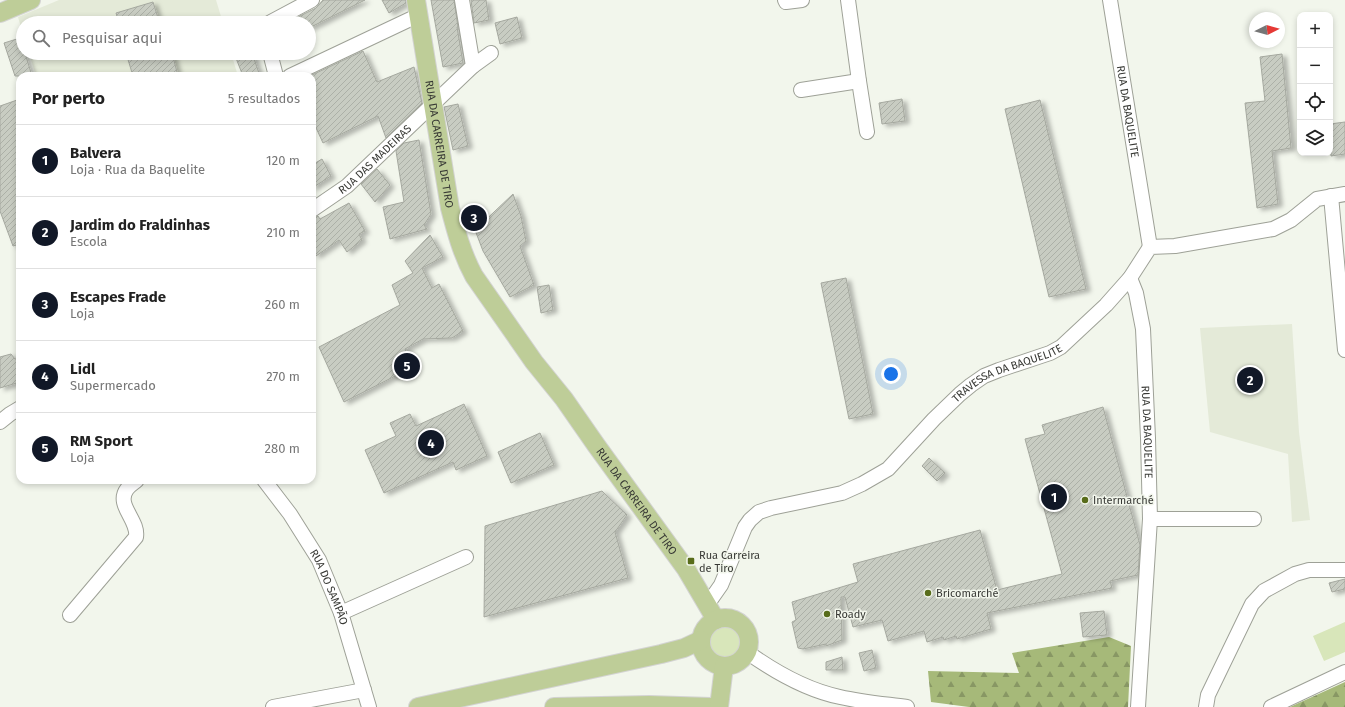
<!DOCTYPE html>
<html lang="pt">
<meta charset="utf-8">
<style>
body{margin:0;font-family:"Fira Sans",sans-serif;background:#f6f6f6;color:#222}
.controls{position:absolute;right:12px;top:12px;display:grid;overflow:hidden;border-radius:8px;box-shadow:0 2px 6px #0003}
.controls button{width:36px;height:36px;display:grid;place-items:center;padding:0;border:0;border-bottom:1px solid #e0e0e0;background:#fff;color:#222;font:20px sans-serif}
.compass{position:absolute;left:1249px;top:12px;width:36px;height:36px;border-radius:50%;background:#fff;box-shadow:0 2px 6px #0003;rotate:84deg}
.you{position:absolute;left:891px;top:374px;width:14px;height:14px;margin:-10px;border:3px solid #fff;border-radius:50%;background:#1a73e8;box-shadow:0 0 0 6px #1a73e833}
.badge{display:grid;place-items:center;width:26px;height:26px;border-radius:50%;background:#111827;color:#fff;font-size:13px;font-weight:700}
.pin{position:absolute;translate:-50% -50%;border:2px solid #fff;box-shadow:0 1px 4px #0006}
.list{margin:0;padding:0;list-style:none}
h2{display:flex;justify-content:space-between;align-items:center;height:52px;margin:0;padding:0 16px;font-size:17px}
h2 small{font-size:13px;font-weight:400;color:#767676}
.list li{display:grid;grid-template-columns:26px 1fr auto;gap:12px;align-items:center;box-sizing:border-box;height:72px;padding:0 16px;border-top:1px solid #e0e0e0}
.list b{display:block;font-size:15px;white-space:nowrap}
.list p{margin:0;font-size:13px;white-space:nowrap;color:#767676}
.list em{font-size:13px;font-style:normal;color:#767676}
.icon{flex:none;width:22px;height:22px;fill:none;stroke:currentColor;stroke-width:2;stroke-linecap:round;stroke-linejoin:round}
.map{position:relative;flex:none;width:1345px;height:707px;overflow:hidden}
.search{position:absolute;background:#fff;box-shadow:0 2px 6px #0003;left:16px;top:16px;width:300px;height:44px;display:flex;align-items:center;gap:10px;box-sizing:border-box;padding:0 14px;border-radius:22px;color:#767676;font-size:15px}
.panel{position:absolute;background:#fff;box-shadow:0 2px 6px #0003;left:16px;top:72px;width:300px;height:412px;border-radius:12px}
.map>svg:first-child{display:block}
.built{fill:#e4ead8}
.grass{fill:#d8e6ba}
.forest{fill:url(#forest-firs)}
.building{fill:url(#building-hatch);stroke:#a5a89f;filter:url(#shadow)}
.lines{fill:none;stroke-linecap:round;stroke-linejoin:round}
.minor-casing{stroke:#9ea197;stroke-width:16}
.major-casing{stroke:#d3d3d2;stroke-width:20}
.minor{stroke:#fff;stroke-width:14}
.major{stroke:#becd98;stroke-width:18}
.poi-dot{fill:#586c1a;stroke:#f2f6ec;stroke-width:1.5}
.labels{text-anchor:middle;stroke-width:3;stroke-linejoin:round;paint-order:stroke}
.street-label{font-size:11px;fill:#373834;stroke:#f2f6ec}
.poi-label{font-size:11px;fill:#373834;stroke:#f2f6ec;text-anchor:start}
</style>
<div class="map">
<svg width="1345" height="707" viewBox="0 0 1345 707">
<defs>
<pattern id="forest-firs" width="22" height="20" patternUnits="userSpaceOnUse"><rect width="22" height="20" fill="#a6b979"/><path d="M5 1l3.5 6h-7zM16 11l3.5 6h-7z" fill="#889764"/></pattern>
<pattern id="building-hatch" width="6" height="6" patternUnits="userSpaceOnUse"><rect width="6" height="6" fill="#c8ccc2"/><path d="M-1 1l2-2M0 6l6-6M5 7l2-2" fill="none" stroke="#acb0a7"/></pattern>
<filter id="shadow"><feDropShadow dx="4.5" dy="2.5" stdDeviation="2" flood-color="#0004"/></filter>
</defs>
<rect width="100%" height="100%" fill="#f2f6ec"/>
<path class="built" d="M 59,0 L 216,0 L 223,23 L 23,23 L 23,34 L 18,17 Z
M 29,53 L 231,53 L 238,76 L 36,76 Z
M 1292,324 L 1299,432 L 1310,520 L 1292,522 L 1288,454 L 1210,432 L 1200,328 Z"/>
<path class="grass" d="M 1345,622 L 1345,652 L 1324,661 L 1313,636 Z
M 722,626 C 732,626 738,629 743,638 C 743,652 728,664 714,656 C 701,647 711,631 722,626 Z"/>
<path class="forest" d="M 1109,637 L 1131,646 L 1128,707 L 969,707 L 931,702 L 928,671 L 1019,673 L 1012,653 Z
M 1345,682 L 1345,707 L 1290,707 Z"/>
<path class="building" d="M 323,0 L 365,0 L 309,28 L 309,23 L 298,23 L 296,18 L 316,8 Z
M 382,0 L 406,0 L 406,3 L 389,13 Z
M 431,0 L 454,0 L 458,27 L 457,27 L 463,63 L 443,67 Z
M 471,0 L 486,0 L 489,20 L 474,23 Z
M 153,2 L 158,18 L 141,23 L 119,23 L 116,13 Z
M 517,17 L 522,38 L 500,44 L 495,23 Z
M 20,38 L 23,48 L 23,53 L 25,53 L 32,76 L 15,76 L 4,43 Z
M 363,51 L 377,82 L 414,67 L 422,103 L 386,138 L 378,116 L 323,143 L 312,119 L 312,75 Z
M 126,53 L 172,53 L 178,76 L 133,76 Z
M 234,53 L 252,53 L 260,76 L 243,76 Z
M 1282,54 L 1291,148 L 1272,151 L 1278,204 L 1257,208 L 1245,103 L 1265,101 L 1260,57 Z
M 20,99 L 20,244 L 13,246 L 0,211 L 0,106 Z
M 902,99 L 905,121 L 882,124 L 879,103 Z
M 1040,100 L 1086,289 L 1049,297 L 1005,109 Z
M 458,104 L 468,146 L 453,150 L 444,107 Z
M 1345,122 L 1345,154 L 1331,156 L 1330,124 Z
M 419,140 L 431,214 L 424,225 L 427,229 L 390,239 L 383,207 L 404,202 L 396,151 L 404,143 Z
M 322,159 L 331,176 L 312,188 L 312,165 Z
M 377,169 L 390,185 L 375,202 L 361,184 Z
M 513,194 L 521,216 L 526,241 L 520,246 L 534,285 L 510,297 L 483,251 L 475,230 Z
M 349,203 L 365,231 L 359,234 L 362,240 L 347,252 L 339,240 L 316,256 L 312,249 L 312,220 L 318,216 L 320,219 Z
M 430,235 L 443,257 L 422,268 L 432,288 L 439,284 L 463,331 L 452,338 L 423,339 L 405,349 L 413,367 L 344,402 L 319,347 L 400,305 L 392,285 L 413,273 L 405,261 Z
M 846,278 L 873,414 L 849,419 L 821,283 Z
M 549,285 L 553,310 L 541,313 L 537,287 Z
M 11,354 L 15,359 L 20,358 L 20,382 L 0,388 L 0,357 Z
M 464,404 L 487,456 L 456,470 L 453,462 L 384,493 L 365,450 L 396,436 L 390,423 L 410,414 L 416,426 Z
M 1103,407 L 1140,545 L 1138,575 L 1110,581 L 1112,588 L 987,613 L 991,629 L 957,639 L 956,636 L 944,640 L 943,637 L 927,642 L 924,631 L 888,641 L 882,620 L 853,627 L 845,597 L 841,597 L 842,640 L 826,646 L 826,644 L 803,649 L 798,648 L 792,622 L 796,620 L 792,602 L 858,582 L 853,564 L 980,530 L 997,590 L 1062,574 L 1025,439 L 1045,434 L 1042,425 Z
M 540,433 L 554,465 L 511,483 L 498,452 Z
M 929,458 L 945,473 L 937,481 L 922,466 Z
M 602,491 L 627,515 L 615,532 L 628,578 L 484,617 L 485,526 Z
M 1345,579 L 1345,589 L 1332,592 L 1329,583 Z
M 1104,611 L 1107,635 L 1083,637 L 1080,613 Z
M 872,650 L 876,668 L 864,671 L 859,653 Z
M 842,657 L 843,670 L 826,670 L 826,662 Z"/>
<g class="lines">
<g class="minor-casing">
<g id="minor">
<path d="M 785,0 L 786,2 L 802,0"/>
<path d="M 848,0 L 859,81 L 867,132"/>
<path id="s1" d="M 1110,0 L 1150,247"/>
<path d="M 269,23 L 312,0"/>
<path d="M 270,53 L 276,76"/>
<path d="M 473,66 L 491,53"/>
<path d="M 290,76 L 419,15"/>
<path d="M 801,90 L 859,81"/>
<path d="M 1331,196 L 1345,350"/>
<path id="s2" d="M 312,210 L 347,186 L 473,66 L 462,0"/>
<path id="s3" d="M 1130,278 L 1136,293 L 1143,329 L 1148,438 L 1150,519 L 1138,707"/>
<path d="M 0,422 L 10,414 L 20,408"/>
<path id="s4" d="M 264,480 L 290,514 L 319,560 L 341,613 L 369,707"/>
<path d="M 1150,519 L 1254,519"/>
<path id="s5" d="M 707,605 L 721,585 L 745,527 L 750,520 L 759,512 L 771,508 L 842,493 L 862,484 L 888,469 L 934,419 L 960,394 L 971,385 L 984,376 L 999,370 L 1050,353 L 1061,347 L 1106,305 L 1130,278 L 1150,247 L 1175,246 L 1273,229 L 1291,220 L 1317,199 L 1345,194"/>
<path d="M 341,613 L 466,557"/>
<path d="M 70,615 L 136,537 C 139,520 115,505 127,489 C 130,485 134,483 137,480"/>
<path d="M 747,652 C 775,672 806,690 840,697 C 862,702 885,704 907,707"/>
<path d="M 273,707 L 364,690"/>
<path d="M 1206,707 L 1208,695 L 1252,604 L 1264,591 L 1295,574 L 1309,570 L 1345,570"/>
<path d="M 1271,707 L 1345,672"/>
</g>
</g>
<g class="major-casing">
<g id="major">
<path id="s6" d="M 416,0 L 450,208 C 456,231 462,254 474,276 L 534,362 L 564,399 L 596,445 L 686,569 L 716,620"/>
<path d="M 0,13 L 31,0"/>
<circle cx="725" cy="642" r="24"/>
<path d="M 418,707 L 661,654 L 684,648 L 701,640"/>
<path d="M 554,707 L 649,705 L 711,707"/>
<path d="M 719,707 L 724,666"/>
</g>
</g>
<use href="#minor" class="minor"/>
<use href="#major" class="major"/>
</g>
<g class="poi-dot">
<circle cx="1085" cy="500" r="4"/>
<rect x="687" y="557" width="8" height="8" rx="2"/>
<circle cx="928" cy="593" r="4"/>
<circle cx="827" cy="614" r="4"/>
</g>
<g class="labels">
<g class="street-label">
<text dy="4" stroke="none"><textPath href="#s1" startOffset="113">RUA DA BAQUELITE</textPath></text>
<text dy="4" stroke="none"><textPath href="#s6" startOffset="146">RUA DA CARREIRA DE TIRO</textPath></text>
<text dy="4" stroke="none"><textPath href="#s2" startOffset="81">RUA DAS MADEIRAS</textPath></text>
<text dy="4" stroke="none"><textPath href="#s5" startOffset="401">TRAVESSA DA BAQUELITE</textPath></text>
<text dy="4" stroke="none"><textPath href="#s3" startOffset="156">RUA DA BAQUELITE</textPath></text>
<text dy="4" stroke="none"><textPath href="#s6" startOffset="561">RUA DA CARREIRA DE TIRO</textPath></text>
<text dy="4" stroke="none"><textPath href="#s4" startOffset="126">RUA DO SAMPÃO</textPath></text>
</g>
<g class="poi-label">
<text x="1093" y="504">Intermarché</text>
<text x="699" y="559">Rua Carreira<tspan x="699" dy="13">de Tiro</tspan></text>
<text x="936" y="597">Bricomarché</text>
<text x="835" y="618">Roady</text>
</g>
</g>
</svg>
<div class="controls">
<button>+</button>
<button>−</button>
<button><svg class="icon" aria-label="locate" viewBox="0 0 24 24"><circle cx="12" cy="12" r="6"/><path d="M12 2v4M12 18v4M2 12h4M18 12h4"/></svg></button>
<button><svg class="icon" aria-label="layers" viewBox="0 0 24 24"><path d="M12 4l9 5-9 5-9-5zM3 14l9 5 9-5"/></svg></button>
</div>
<svg class="compass" viewBox="-18 -18 36 36"><path d="M0-13l5 13h-10z" fill="#e53935"/><path d="M0 13l5-13h-10z" fill="#767676"/></svg>
<div class="you"></div>
<div class="pin badge" style="left:1054px;top:497px">1</div>
<div class="pin badge" style="left:1250px;top:380px">2</div>
<div class="pin badge" style="left:474px;top:218px">3</div>
<div class="pin badge" style="left:431px;top:443px">4</div>
<div class="pin badge" style="left:407px;top:366px">5</div>
<div class="search"><svg class="icon" aria-label="search" viewBox="0 0 24 24"><circle cx="10" cy="10" r="6"/><path d="M15 15l6 6"/></svg>Pesquisar aqui</div>
<section class="panel">
<h2>Por perto<small>5 resultados</small></h2>
<ul class="list">
<li><span class="badge">1</span><div><b>Balvera</b><p>Loja · Rua da Baquelite</p></div><em>120 m</em></li>
<li><span class="badge">2</span><div><b>Jardim do Fraldinhas</b><p>Escola</p></div><em>210 m</em></li>
<li><span class="badge">3</span><div><b>Escapes Frade</b><p>Loja</p></div><em>260 m</em></li>
<li><span class="badge">4</span><div><b>Lidl</b><p>Supermercado</p></div><em>270 m</em></li>
<li><span class="badge">5</span><div><b>RM Sport</b><p>Loja</p></div><em>280 m</em></li>
</ul>
</section>
</div>
